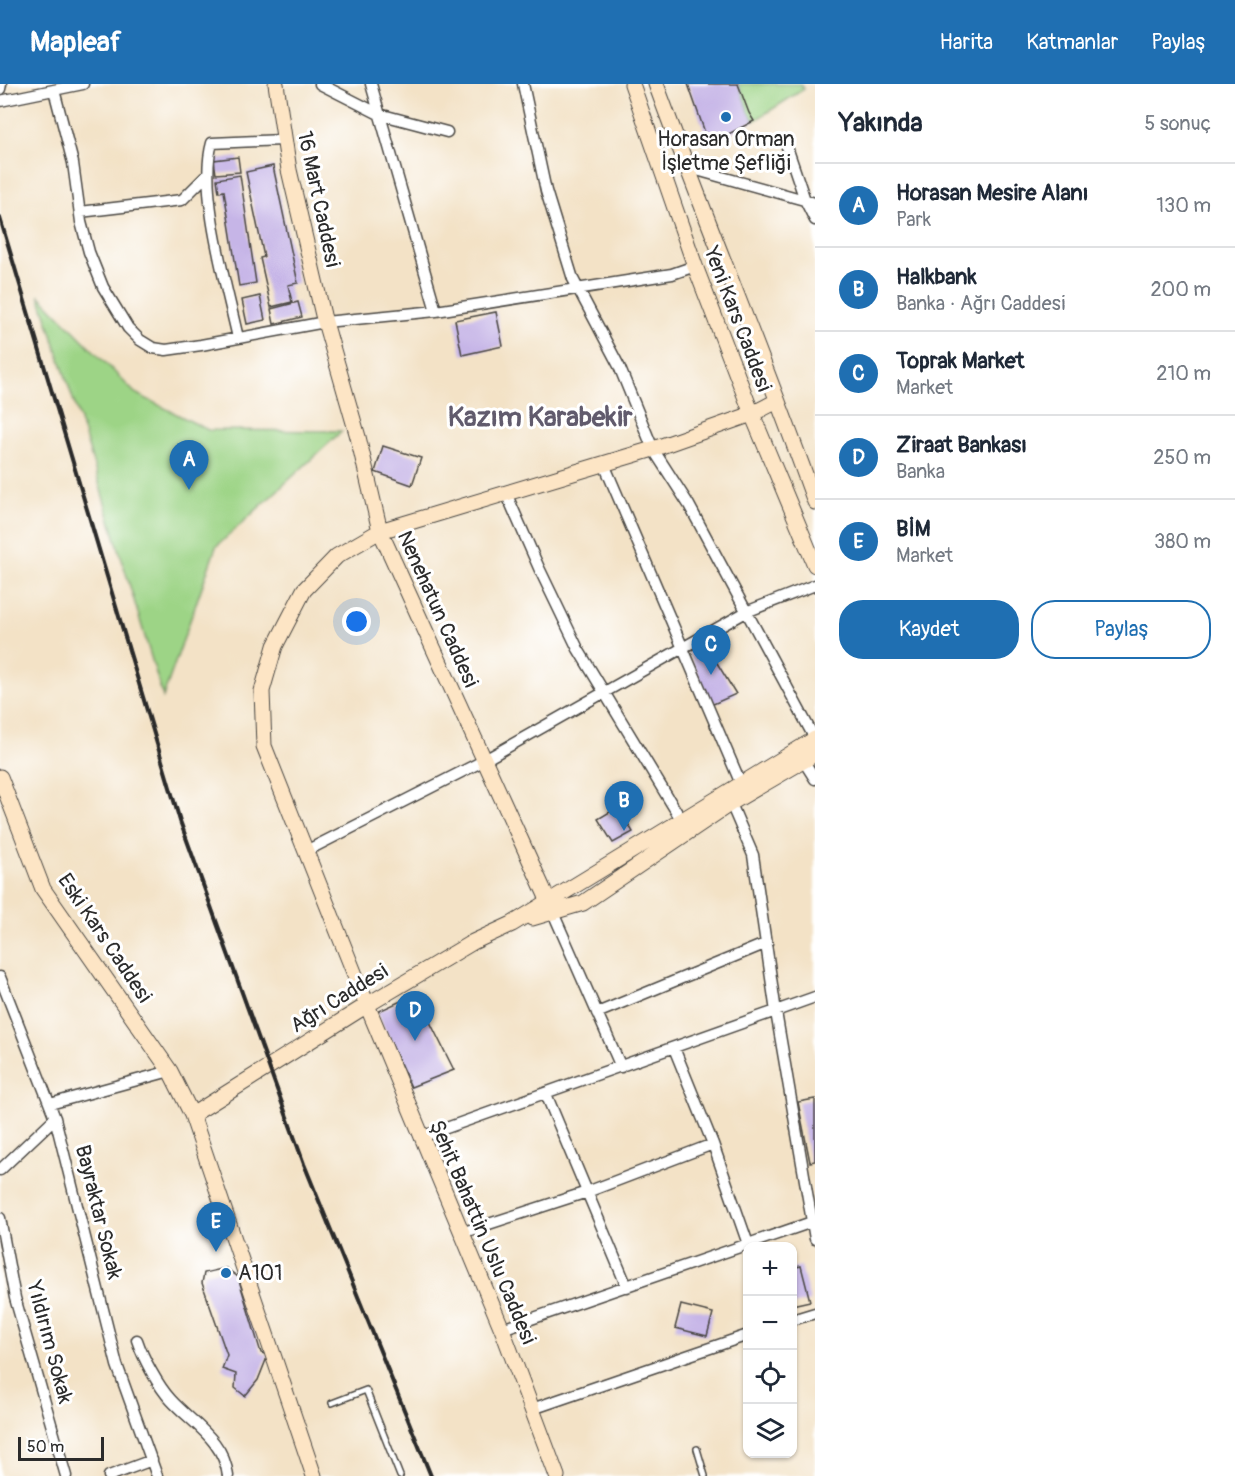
<!DOCTYPE html>
<html lang="tr">
<meta charset="utf-8">
<style>
body{margin:0;font-family:Pangolin,sans-serif;background:#f2f2f3;color:#1f2937}
.controls{position:absolute;right:18px;bottom:18px;display:grid;overflow:hidden;border-radius:12px;box-shadow:0 2px 4px #0004}
.controls button{width:54px;height:54px;display:grid;place-items:center;padding:0;border:0;border-bottom:2px solid #e0e1e3;background:#fff;color:#1f2937;font:30px sans-serif}
.scale{position:absolute;left:18px;bottom:15px;width:86px;box-sizing:border-box;padding-left:6px;border:3px solid #2b2b2b;border-top:0;font-size:16px;line-height:21px;white-space:nowrap;color:#2b2b2b;-webkit-text-stroke:4px #fff;paint-order:stroke}
.you{position:absolute;left:357px;top:538px;width:21px;height:21px;margin:-15px;border:4px solid #fff;border-radius:50%;background:#1a73e8;box-shadow:0 0 0 9px #1a73e833}
.badge{display:grid;place-items:center;width:39px;height:39px;border-radius:50%;background:#1f6fb2;color:#fff;font-size:20px;font-weight:700}
.pin{position:absolute;translate:-50% -50px;filter:drop-shadow(0 2px 3px #0008)}
.pin::after{content:'';position:absolute;top:32px;width:21px;height:18px;background:inherit;clip-path:polygon(0 0,100% 0,50% 100%)}
.list{margin:0;padding:0;list-style:none}
h2{display:flex;justify-content:space-between;align-items:center;height:78px;margin:0;padding:0 24px;font-size:26px}
h2 small{font-size:20px;font-weight:400;color:#747a83}
.list li{display:grid;grid-template-columns:39px 1fr auto;gap:18px;align-items:center;box-sizing:border-box;height:84px;padding:0 24px;border-top:2px solid #e0e1e3}
.list b{display:block;font-size:22px;white-space:nowrap}
.list p{margin:0;font-size:20px;white-space:nowrap;color:#747a83}
.list em{font-size:20px;font-style:normal;color:#747a83}
.actions{display:flex;gap:12px;padding:18px 24px}
.actions a{flex:1;padding:14px 0;border:2px solid #1f6fb2;border-radius:24px;text-align:center;font-size:21px;color:#1f6fb2}
.actions .main{background:#1f6fb2;color:#fff}
.icon{flex:none;width:33px;height:33px;fill:none;stroke:currentColor;stroke-width:2;stroke-linecap:round;stroke-linejoin:round}
.map{position:relative;flex:none;width:815px;height:1392px;overflow:hidden}
header{display:flex;align-items:center;gap:36px;box-sizing:border-box;height:84px;padding:0 30px;background:#1f6fb2;color:#fff}
header strong{font-size:28px}
nav{display:flex;gap:33px;margin-inline-start:auto;font-size:21px}
main{display:flex}
aside{flex:1;background:#fff}
.map>svg:first-child{display:block}
.green{fill:#9dd486;stroke:#648058;stroke-width:1.5}
.building{fill:#c6b5e7}
.lines{fill:none;stroke-linecap:round;stroke-linejoin:round}
.lane-casing{stroke:#494642;stroke-width:8}
.street-casing{stroke:#494642;stroke-width:13}
.secondary-casing{stroke:#494642;stroke-width:17}
.lane{stroke:#fff;stroke-width:5}
.street{stroke:#fff;stroke-width:10}
.secondary{stroke:#fde5c5;stroke-width:15}
.rail{stroke:#2b2b2b;stroke-width:4}
.poi-dot{fill:#1f6fb2;stroke:#fff;stroke-width:2}
.labels{text-anchor:middle;stroke-width:6;stroke-linejoin:round;paint-order:stroke}
.poi-label{font-size:21px;fill:#2b2b2b;stroke:#fff}
.street-label{font-size:21px;fill:#2b2b2b;stroke:#fff}
.district-label{font-size:27px;font-weight:bold;fill:#615b6d;stroke:#fff}
</style>
<header>
<strong>Mapleaf</strong>
<nav><a>Harita</a><a>Katmanlar</a><a>Paylaş</a></nav>
</header>
<main>
<div class="map">
<svg width="815" height="1392" viewBox="0 0 815 1392">
<rect width="100%" height="100%" fill="#fff"/>
<filter id="ink" filterUnits="userSpaceOnUse"><feTurbulence type="fractalNoise" baseFrequency=".0167" numOctaves="2"/><feDisplacementMap in="SourceGraphic" scale="12" xChannelSelector="R" yChannelSelector="G"/><feConvolveMatrix kernelMatrix="1 2 1 2 8 2 1 2 1" color-interpolation-filters="sRGB"/></filter>
<filter id="wash" filterUnits="userSpaceOnUse"><feTurbulence type="fractalNoise" baseFrequency=".008" numOctaves="4" result="noise"/><feDisplacementMap in="SourceGraphic" scale="24" xChannelSelector="R" yChannelSelector="G"/><feGaussianBlur stdDeviation="1.35" result="paint"/><feColorMatrix in="noise" values="0 0 0 0 0 0 0 0 0 0 0 0 0 0 0 0 0 1.4 0 .05"/><feComposite in="paint" operator="in"/></filter>
<g filter="url(#wash)">
<rect width="100%" height="100%" fill="#f3e2c6"/>
<path class="green" d="M 738,0 L 801,0 L 804,5 L 754,37 L 749,29 Z
M 39,211 L 135,309 L 208,346 L 342,347 L 216,463 L 163,613 L 84,349 Z"/>
<g id="blocks">
<path class="building" d="M 688,0 L 738,0 L 749,29 L 754,37 L 709,60 Z
M 238,73 L 240,88 L 216,90 L 214,76 Z
M 273,82 L 298,199 L 288,201 L 292,218 L 271,223 L 260,174 L 264,173 L 246,88 Z
M 240,91 L 256,199 L 239,202 L 224,107 L 219,108 L 217,95 Z
M 260,212 L 265,236 L 247,240 L 242,216 Z
M 298,218 L 302,233 L 274,240 L 271,225 Z
M 496,228 L 503,262 L 462,271 L 455,236 Z
M 383,362 L 421,374 L 412,401 L 375,388 Z
M 706,561 L 736,610 L 711,621 L 688,567 Z
M 618,723 L 633,748 L 613,759 L 598,735 Z
M 416,910 L 454,986 L 411,1003 L 377,928 Z
M 815,1015 L 815,1077 L 810,1078 L 798,1018 Z
M 801,1182 L 810,1217 L 792,1221 L 792,1184 Z
M 226,1184 L 238,1193 L 261,1269 L 268,1271 L 258,1296 L 245,1312 L 235,1304 L 236,1290 L 222,1285 L 227,1271 L 202,1199 L 204,1189 Z
M 681,1221 L 713,1229 L 707,1252 L 675,1244 Z"/>
</g>
</g>
<g filter="url(#ink)">
<use href="#blocks" fill-opacity="0" stroke="#494642" stroke-width="1.5"/>
<g class="lines">
<g class="lane-casing">
<path id="lane" d="M 332,1319 L 366,1306 L 400,1392
M 697,1365 L 705,1392"/>
</g>
<g class="street-casing">
<path id="street" d="M 320,0 L 379,30 L 447,48
M 371,0 L 436,227
M 523,0 L 546,107 L 573,195 L 619,282 L 653,365 L 689,421 L 815,655
M 0,5 L 1,0
M 54,6 L 73,79 L 81,138 L 89,168 L 103,203 L 128,244 L 140,256 L 153,264 L 166,266 L 201,261 L 325,238 L 436,227 L 672,190 L 695,182
M 0,17 L 83,0
M 785,57 L 805,116 L 815,136
M 686,83 L 815,119
M 80,128 L 182,116 L 207,91
M 238,254 C 227,204 198,106 212,59 L 283,56
M 604,380 L 741,700
M 506,409 L 539,484 L 578,565 L 682,737
M 803,676 L 815,695
M 729,715 L 753,771 L 776,928 L 815,1155
M 306,767 L 483,677 L 746,528 L 815,501
M 551,824 L 621,983
M 0,893 L 55,1034 L 117,1281 L 157,1392
M 597,929 L 767,859
M 674,964 L 713,1060 L 748,1160
M 546,1010 L 627,1203
M 50,1020 L 170,987
M 421,1053 L 815,913
M 0,1086 L 55,1034
M 0,1134 L 15,1214 L 66,1392
M 461,1149 L 587,1108 L 713,1060
M 792,1236 L 815,1229
M 502,1245 L 812,1138
M 137,1256 C 143,1274 158,1302 171,1316 C 193,1340 224,1356 228,1392
M 532,1325 L 748,1251
M 109,1392 L 152,1376"/>
</g>
<g class="secondary-casing">
<path id="secondary" d="M 276,0 L 289,86 L 323,231 L 358,353 L 380,447 L 549,818
M 632,0 L 695,182 L 752,330 L 815,481
M 656,0 C 707,140 765,277 815,418
M 0,693 L 43,805 L 170,987 L 192,1031 L 314,1392
M 532,834 L 583,819 L 731,719 L 815,670
M 192,1031 L 367,921 L 473,858 L 512,840 L 815,655
M 557,1392 L 502,1245 L 367,921 L 264,662 L 262,607 L 275,562 L 304,506 L 337,472 L 380,447 L 653,365 L 752,330 L 777,317"/>
</g>
<use href="#lane" class="lane"/>
<use href="#street" class="street"/>
<use href="#secondary" class="secondary"/>
<path class="rail" d="M 0,134 L 180,737 L 304,1080 L 431,1392"/>
</g>
</g>
<g class="poi-dot">
<circle cx="726" cy="33" r="6"/>
<circle cx="226" cy="1189" r="6"/>
</g>
<g class="labels">
<g class="poi-label">
<text x="726" y="62">Horasan Orman<tspan x="726" dy="24">İşletme Şefliği</tspan></text>
<text x="238" y="1196" text-anchor="start">A101</text>
</g>
<g class="street-label">
<text transform="translate(319 115) rotate(78)" y="7">16 Mart Caddesi</text>
<text transform="translate(738 235) rotate(69)" y="7">Yeni Kars Caddesi</text>
<text transform="translate(438 525) rotate(66)" y="7">Nenehatun Caddesi</text>
<text transform="translate(105 854) rotate(56)" y="7">Eski Kars Caddesi</text>
<text transform="translate(339 914) rotate(-32)" y="7">Ağrı Caddesi</text>
<text transform="translate(99 1128) rotate(76)" y="7">Bayraktar Sokak</text>
<text transform="translate(483 1148) rotate(67)" y="7">Şehit Bahattin Uslu Caddesi</text>
<text transform="translate(50 1258) rotate(75)" y="7">Yıldırım Sokak</text>
</g>
<g class="district-label">
<text x="540" y="342">Kazım Karabekir</text>
</g>
</g>
</svg>
<div class="controls">
<button>+</button>
<button>−</button>
<button><svg class="icon" aria-label="locate" viewBox="0 0 24 24"><circle cx="12" cy="12" r="6"/><path d="M12 2v4M12 18v4M2 12h4M18 12h4"/></svg></button>
<button><svg class="icon" aria-label="layers" viewBox="0 0 24 24"><path d="M12 4l9 5-9 5-9-5zM3 14l9 5 9-5"/></svg></button>
</div>
<div class="scale">50 m</div>
<div class="you"></div>
<div class="pin badge" style="left:189px;top:406px">A</div>
<div class="pin badge" style="left:624px;top:747px">B</div>
<div class="pin badge" style="left:711px;top:591px">C</div>
<div class="pin badge" style="left:415px;top:957px">D</div>
<div class="pin badge" style="left:216px;top:1168px">E</div>
</div>
<aside>
<h2>Yakında<small>5 sonuç</small></h2>
<ul class="list">
<li><span class="badge">A</span><div><b>Horasan Mesire Alanı</b><p>Park</p></div><em>130 m</em></li>
<li><span class="badge">B</span><div><b>Halkbank</b><p>Banka · Ağrı Caddesi</p></div><em>200 m</em></li>
<li><span class="badge">C</span><div><b>Toprak Market</b><p>Market</p></div><em>210 m</em></li>
<li><span class="badge">D</span><div><b>Ziraat Bankası</b><p>Banka</p></div><em>250 m</em></li>
<li><span class="badge">E</span><div><b>BİM</b><p>Market</p></div><em>380 m</em></li>
</ul>
<div class="actions"><a class="main">Kaydet</a><a>Paylaş</a></div>
</aside>
</main>
